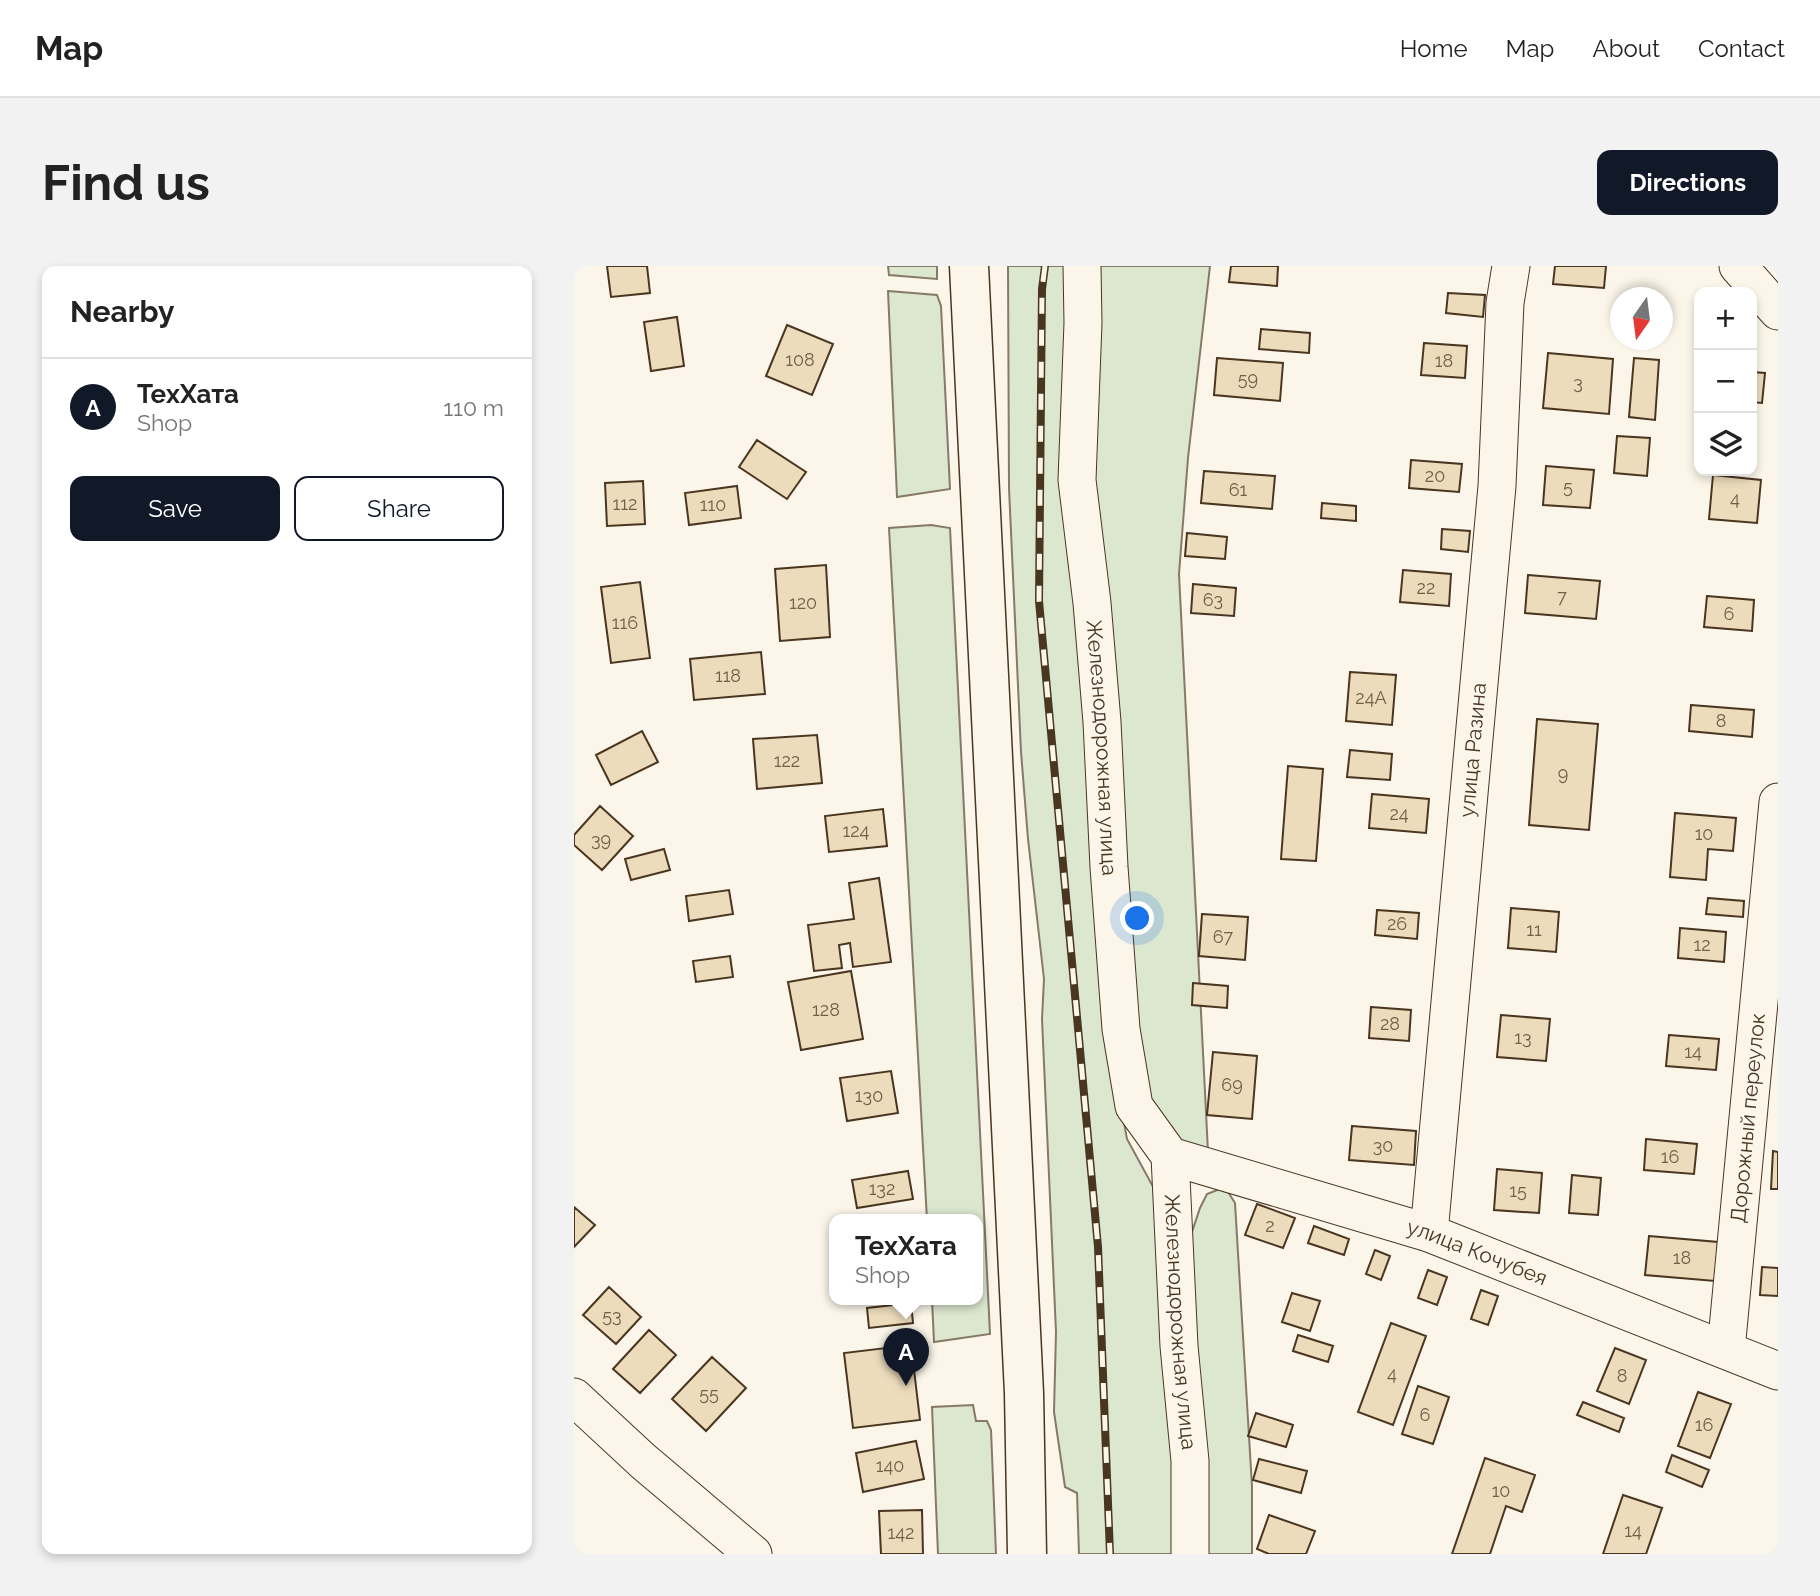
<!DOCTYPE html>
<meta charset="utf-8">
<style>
body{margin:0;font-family:Raleway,sans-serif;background:#f2f2f2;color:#222}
.controls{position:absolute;right:21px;top:21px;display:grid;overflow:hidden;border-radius:14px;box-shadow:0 4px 10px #0003}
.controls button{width:63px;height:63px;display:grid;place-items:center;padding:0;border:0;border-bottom:2px solid #e0e0e0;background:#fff;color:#222;font:35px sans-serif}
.compass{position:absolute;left:1036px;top:21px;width:63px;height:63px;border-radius:50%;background:#fff;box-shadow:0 4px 10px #0003;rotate:194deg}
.you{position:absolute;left:564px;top:653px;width:24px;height:24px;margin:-18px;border:5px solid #fff;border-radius:50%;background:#1a73e8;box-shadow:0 0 0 10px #1a73e833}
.badge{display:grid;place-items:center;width:46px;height:46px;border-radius:50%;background:#111827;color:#fff;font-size:23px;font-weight:700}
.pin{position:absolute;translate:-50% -58px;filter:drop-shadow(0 2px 4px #0008)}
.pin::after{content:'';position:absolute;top:37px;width:24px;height:21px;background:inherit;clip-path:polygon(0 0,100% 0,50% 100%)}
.popup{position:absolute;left:255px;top:948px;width:154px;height:91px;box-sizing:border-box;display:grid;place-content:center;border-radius:14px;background:#fff;filter:drop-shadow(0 2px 5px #0005);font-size:23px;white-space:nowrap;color:#767676}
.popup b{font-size:26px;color:#222}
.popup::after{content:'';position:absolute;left:50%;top:100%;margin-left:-14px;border:14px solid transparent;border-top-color:#fff}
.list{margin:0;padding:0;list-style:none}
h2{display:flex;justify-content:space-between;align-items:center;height:91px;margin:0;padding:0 28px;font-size:30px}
h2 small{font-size:23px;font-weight:400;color:#767676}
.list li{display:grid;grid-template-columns:46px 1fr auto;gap:21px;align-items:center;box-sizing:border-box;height:98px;padding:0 28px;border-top:2px solid #e0e0e0}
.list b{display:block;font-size:26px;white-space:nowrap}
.list p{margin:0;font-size:23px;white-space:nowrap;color:#767676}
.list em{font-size:23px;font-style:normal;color:#767676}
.actions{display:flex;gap:14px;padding:21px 28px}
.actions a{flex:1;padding:16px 0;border:2px solid #111827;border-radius:14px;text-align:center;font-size:24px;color:#111827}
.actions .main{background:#111827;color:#fff}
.icon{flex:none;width:38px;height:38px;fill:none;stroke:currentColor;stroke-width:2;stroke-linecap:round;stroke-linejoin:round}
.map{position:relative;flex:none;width:1204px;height:1288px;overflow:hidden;border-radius:14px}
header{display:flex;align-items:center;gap:42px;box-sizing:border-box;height:98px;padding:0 35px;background:#fff;border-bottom:2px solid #e0e0e0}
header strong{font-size:33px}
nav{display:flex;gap:38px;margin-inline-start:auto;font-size:24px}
.intro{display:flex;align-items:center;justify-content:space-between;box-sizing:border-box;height:168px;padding:0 42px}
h1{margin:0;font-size:49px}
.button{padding:18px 32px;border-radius:14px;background:#111827;color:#fff;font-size:24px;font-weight:700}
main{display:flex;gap:42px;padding:0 42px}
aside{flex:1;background:#fff;border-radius:14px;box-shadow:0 4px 10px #0003}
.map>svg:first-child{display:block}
.green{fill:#dce7d0;stroke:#887966;stroke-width:2}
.building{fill:#ecdcbc;stroke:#4a3520;stroke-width:2}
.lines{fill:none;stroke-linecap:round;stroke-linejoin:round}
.minor-casing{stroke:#4a3520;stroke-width:39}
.major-casing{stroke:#4a3520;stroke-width:41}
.minor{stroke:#fbf6e9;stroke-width:37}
.major{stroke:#fbf6e9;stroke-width:38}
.rail-casing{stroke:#4a3520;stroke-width:8}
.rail{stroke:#fbf6e9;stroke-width:5;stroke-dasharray:16;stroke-linecap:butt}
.labels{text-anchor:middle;stroke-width:5;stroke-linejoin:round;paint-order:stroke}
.number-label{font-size:18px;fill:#725f47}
.street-label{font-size:21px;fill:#4a3520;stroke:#fbf6e9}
</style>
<header>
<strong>Map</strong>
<nav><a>Home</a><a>Map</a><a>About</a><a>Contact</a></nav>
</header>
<div class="intro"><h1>Find us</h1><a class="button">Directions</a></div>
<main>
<aside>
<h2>Nearby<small></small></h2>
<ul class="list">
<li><span class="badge">A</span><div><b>ТехХата</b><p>Shop</p></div><em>110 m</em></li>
</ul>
<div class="actions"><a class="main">Save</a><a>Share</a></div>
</aside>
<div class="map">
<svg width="1204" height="1288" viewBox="0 0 1204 1288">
<rect width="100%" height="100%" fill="#fbf6e9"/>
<path class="green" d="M 314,0 L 363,0 L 363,13 L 315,9 Z
M 434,0 L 506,0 L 545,830 L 553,873 L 589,939 L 608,1288 L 505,1288 L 503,1227 L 491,1221 L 480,1146 L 482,1066 L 468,753 L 470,713 L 454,573 L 447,486 L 435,222 Z
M 517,0 L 636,0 L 614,192 L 605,308 L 634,886 L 603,875 L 571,839 L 513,251 Z
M 314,25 L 363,29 L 367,40 L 376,223 L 323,231 Z
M 357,259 L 376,262 L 416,1068 L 360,1076 L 358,1034 L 404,1034 L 404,954 L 353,954 L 315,262 Z
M 651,921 L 661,937 L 678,1220 L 678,1288 L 626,1288 L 613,981 L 626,942 L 633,928 Z
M 399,1139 L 402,1155 L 413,1155 L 417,1164 L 422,1288 L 364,1288 L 358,1141 Z"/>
<path class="building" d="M 33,0 L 73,0 L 76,27 L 37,31 Z
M 657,0 L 704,0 L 703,20 L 655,16 Z
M 981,0 L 1032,0 L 1030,22 L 979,18 Z
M 874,27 L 911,29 L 909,51 L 872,47 Z
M 103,51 L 110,100 L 77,105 L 70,56 Z
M 213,59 L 259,78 L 238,129 L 192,110 Z
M 687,63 L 736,67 L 735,87 L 685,83 Z
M 850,77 L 893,80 L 891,112 L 847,109 Z
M 974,87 L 1039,93 L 1035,148 L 969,142 Z
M 643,92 L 709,97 L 706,135 L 640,129 Z
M 1060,92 L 1085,94 L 1081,154 L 1055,151 Z
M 1178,106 L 1191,107 L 1188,137 L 1178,136 Z
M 1043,170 L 1076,172 L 1073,210 L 1040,207 Z
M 183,174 L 232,206 L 213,233 L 165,201 Z
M 837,194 L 888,198 L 885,226 L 835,222 Z
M 972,200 L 1020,204 L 1016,242 L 969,239 Z
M 630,205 L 701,210 L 698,243 L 627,237 Z
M 1139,209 L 1187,214 L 1183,257 L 1135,253 Z
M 69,215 L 71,258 L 33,260 L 31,217 Z
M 163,220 L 167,252 L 115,259 L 111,227 Z
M 748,237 L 782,240 L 782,255 L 747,252 Z
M 868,263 L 896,265 L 894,286 L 867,283 Z
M 613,267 L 653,271 L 651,293 L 611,290 Z
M 252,299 L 256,371 L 206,375 L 201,303 Z
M 829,304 L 877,308 L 875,340 L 826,336 Z
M 954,309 L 1026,315 L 1022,353 L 951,347 Z
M 66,316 L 76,392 L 37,397 L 27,321 Z
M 619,318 L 662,322 L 660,350 L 617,347 Z
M 1133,330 L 1180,334 L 1178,365 L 1130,361 Z
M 187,386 L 191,428 L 120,434 L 116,393 Z
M 776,406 L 822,409 L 818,459 L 772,455 Z
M 1117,439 L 1180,444 L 1178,471 L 1115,465 Z
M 963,453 L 1024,458 L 1015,564 L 955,559 Z
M 68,465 L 84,496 L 37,519 L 22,489 Z
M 243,469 L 248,517 L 183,523 L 179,473 Z
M 776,484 L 818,488 L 816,514 L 773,511 Z
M 714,500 L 749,503 L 742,595 L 707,593 Z
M 798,528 L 855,533 L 852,567 L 795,562 Z
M 26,540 L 59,570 L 28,604 L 0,579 L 0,569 Z
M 309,543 L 313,580 L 255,586 L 251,550 Z
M 1101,547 L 1162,552 L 1159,585 L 1134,583 L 1132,614 L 1096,611 Z
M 90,583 L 96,604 L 57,614 L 51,593 Z
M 305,612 L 317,696 L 279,701 L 276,677 L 265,679 L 268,702 L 240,705 L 234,659 L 280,653 L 275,617 Z
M 155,624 L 159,648 L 115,655 L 112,630 Z
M 1134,632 L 1170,635 L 1169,651 L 1132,648 Z
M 937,642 L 985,646 L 982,686 L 934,682 Z
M 803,644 L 845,647 L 843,673 L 801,669 Z
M 628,648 L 674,651 L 671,694 L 625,690 Z
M 1106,662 L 1152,666 L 1150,696 L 1104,692 Z
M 156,690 L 159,711 L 122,716 L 119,695 Z
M 277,705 L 289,773 L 227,784 L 214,716 Z
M 619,717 L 654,720 L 653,742 L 618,739 Z
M 797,741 L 837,744 L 835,775 L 795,772 Z
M 927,749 L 976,753 L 972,795 L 923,791 Z
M 1095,769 L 1145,773 L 1142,804 L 1092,800 Z
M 639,786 L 683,790 L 678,853 L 633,849 Z
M 317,805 L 324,847 L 273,855 L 266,812 Z
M 778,860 L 842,865 L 840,899 L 775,894 Z
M 1072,873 L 1123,878 L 1120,908 L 1070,904 Z
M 1199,885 L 1204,886 L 1204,923 L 1197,923 Z
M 923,903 L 968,907 L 965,947 L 920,944 Z
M 334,905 L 339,933 L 283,942 L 278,914 Z
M 998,909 L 1027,912 L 1024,949 L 995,947 Z
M 683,938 L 721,952 L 709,982 L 671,969 Z
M 0,941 L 21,959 L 0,981 Z
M 740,960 L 775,973 L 770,989 L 734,977 Z
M 1075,970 L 1144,976 L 1141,1015 L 1071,1009 Z
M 801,984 L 816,990 L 807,1014 L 792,1008 Z
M 1188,1001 L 1204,1002 L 1204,1030 L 1186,1029 Z
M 854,1004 L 873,1011 L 863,1039 L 844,1032 Z
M 35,1021 L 67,1051 L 42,1078 L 9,1049 Z
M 907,1024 L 924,1030 L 914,1059 L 897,1053 Z
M 718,1027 L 746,1035 L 736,1065 L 708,1056 Z
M 337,1037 L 339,1057 L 295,1062 L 293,1042 Z
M 817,1057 L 852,1070 L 819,1159 L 784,1146 Z
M 75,1064 L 102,1089 L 66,1127 L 39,1103 Z
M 724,1069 L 759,1080 L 754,1096 L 719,1085 Z
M 337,1079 L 346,1154 L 279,1162 L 270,1087 Z
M 1041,1082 L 1072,1094 L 1055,1138 L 1023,1125 Z
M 138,1091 L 172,1122 L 132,1165 L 98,1133 Z
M 844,1120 L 875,1131 L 859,1178 L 828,1168 Z
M 1124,1126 L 1157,1138 L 1136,1192 L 1104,1180 Z
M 1009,1136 L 1050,1152 L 1045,1166 L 1003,1149 Z
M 682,1147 L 719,1159 L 712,1181 L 674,1170 Z
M 342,1175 L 350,1213 L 289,1226 L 282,1187 Z
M 1098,1189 L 1135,1204 L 1128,1221 L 1092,1206 Z
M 911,1192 L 961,1209 L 948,1246 L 932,1240 L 916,1288 L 878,1288 Z
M 685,1193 L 733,1205 L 727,1227 L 679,1214 Z
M 1049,1229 L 1088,1242 L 1072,1288 L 1029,1288 Z
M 348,1244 L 349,1288 L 307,1288 L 305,1245 Z
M 695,1249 L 741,1265 L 732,1288 L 695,1288 L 683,1283 Z"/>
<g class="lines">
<g class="minor-casing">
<g id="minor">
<path id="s1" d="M 508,0 L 509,57 L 503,214 L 518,337 L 528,456 L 535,601 L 547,763 L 560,840 L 596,890 L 605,1080 L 616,1195 L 616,1288"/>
<path d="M 1164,0 L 1204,45"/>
<path id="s2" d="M 596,890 L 855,967 L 1204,1105"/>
<path id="s3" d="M 855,967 L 923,220 L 931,37 L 937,0"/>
<path id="s4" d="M 1152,1084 L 1204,536"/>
<path d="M 0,1131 L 69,1195 L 179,1288"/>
</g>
</g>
<g class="major-casing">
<path id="major" d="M 395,0 L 450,1127 L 453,1288"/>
</g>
<use href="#minor" class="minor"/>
<use href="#major" class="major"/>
<g class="rail-casing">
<path id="rail" d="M 471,0 L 468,23 L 465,335 L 524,981 L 536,1288"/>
</g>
<use href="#rail" class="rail"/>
</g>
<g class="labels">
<g class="number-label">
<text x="226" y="100">108</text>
<text x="870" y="101">18</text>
<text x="674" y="119">59</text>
<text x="1004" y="123">3</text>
<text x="861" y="216">20</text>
<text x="994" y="227">5</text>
<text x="664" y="230">61</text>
<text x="1161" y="239">4</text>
<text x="51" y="244">112</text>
<text x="139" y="245">110</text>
<text x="852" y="328">22</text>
<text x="988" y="337">7</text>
<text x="639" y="340">63</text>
<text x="229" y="343">120</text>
<text x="1155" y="354">6</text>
<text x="51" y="363">116</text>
<text x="154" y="416">118</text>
<text x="797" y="438">24А</text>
<text x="1147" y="461">8</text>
<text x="213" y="501">122</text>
<text x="989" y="514">9</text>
<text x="825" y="554">24</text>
<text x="282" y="571">124</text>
<text x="1130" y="574">10</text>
<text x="27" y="580">39</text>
<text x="823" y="664">26</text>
<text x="960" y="670">11</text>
<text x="649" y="677">67</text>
<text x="1128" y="685">12</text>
<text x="252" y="750">128</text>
<text x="816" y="764">28</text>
<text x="949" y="778">13</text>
<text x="1119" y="792">14</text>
<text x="658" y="825">69</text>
<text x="295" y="836">130</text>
<text x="809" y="886">30</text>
<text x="1096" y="897">16</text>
<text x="308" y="929">132</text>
<text x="944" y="931">15</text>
<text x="696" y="966">2</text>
<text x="1108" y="998">18</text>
<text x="38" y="1056">53</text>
<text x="818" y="1114">4</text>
<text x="1048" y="1116">8</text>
<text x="135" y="1134">55</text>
<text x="851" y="1155">6</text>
<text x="1130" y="1165">16</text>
<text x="316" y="1206">140</text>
<text x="927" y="1231">10</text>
<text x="1059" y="1271">14</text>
<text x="327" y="1273">142</text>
</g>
<g class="street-label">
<text dy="7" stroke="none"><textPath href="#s1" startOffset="483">Железнодорожная улица</textPath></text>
<text dy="7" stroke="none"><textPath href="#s3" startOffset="485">улица Разина</textPath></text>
<text dy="7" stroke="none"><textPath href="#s4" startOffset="233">Дорожный переулок</textPath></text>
<text dy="7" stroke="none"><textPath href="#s2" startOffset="322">улица Кочубея</textPath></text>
<text dy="7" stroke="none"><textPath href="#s1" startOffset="1071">Железнодорожная улица</textPath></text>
</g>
</g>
</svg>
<div class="controls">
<button>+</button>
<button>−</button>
<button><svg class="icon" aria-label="layers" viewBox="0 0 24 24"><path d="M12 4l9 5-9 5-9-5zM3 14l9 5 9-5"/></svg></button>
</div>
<svg class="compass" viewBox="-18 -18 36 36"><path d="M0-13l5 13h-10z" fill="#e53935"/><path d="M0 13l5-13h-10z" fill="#767676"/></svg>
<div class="you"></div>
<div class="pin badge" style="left:332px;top:1120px">A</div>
<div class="popup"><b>ТехХата</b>Shop</div>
</div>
</main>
